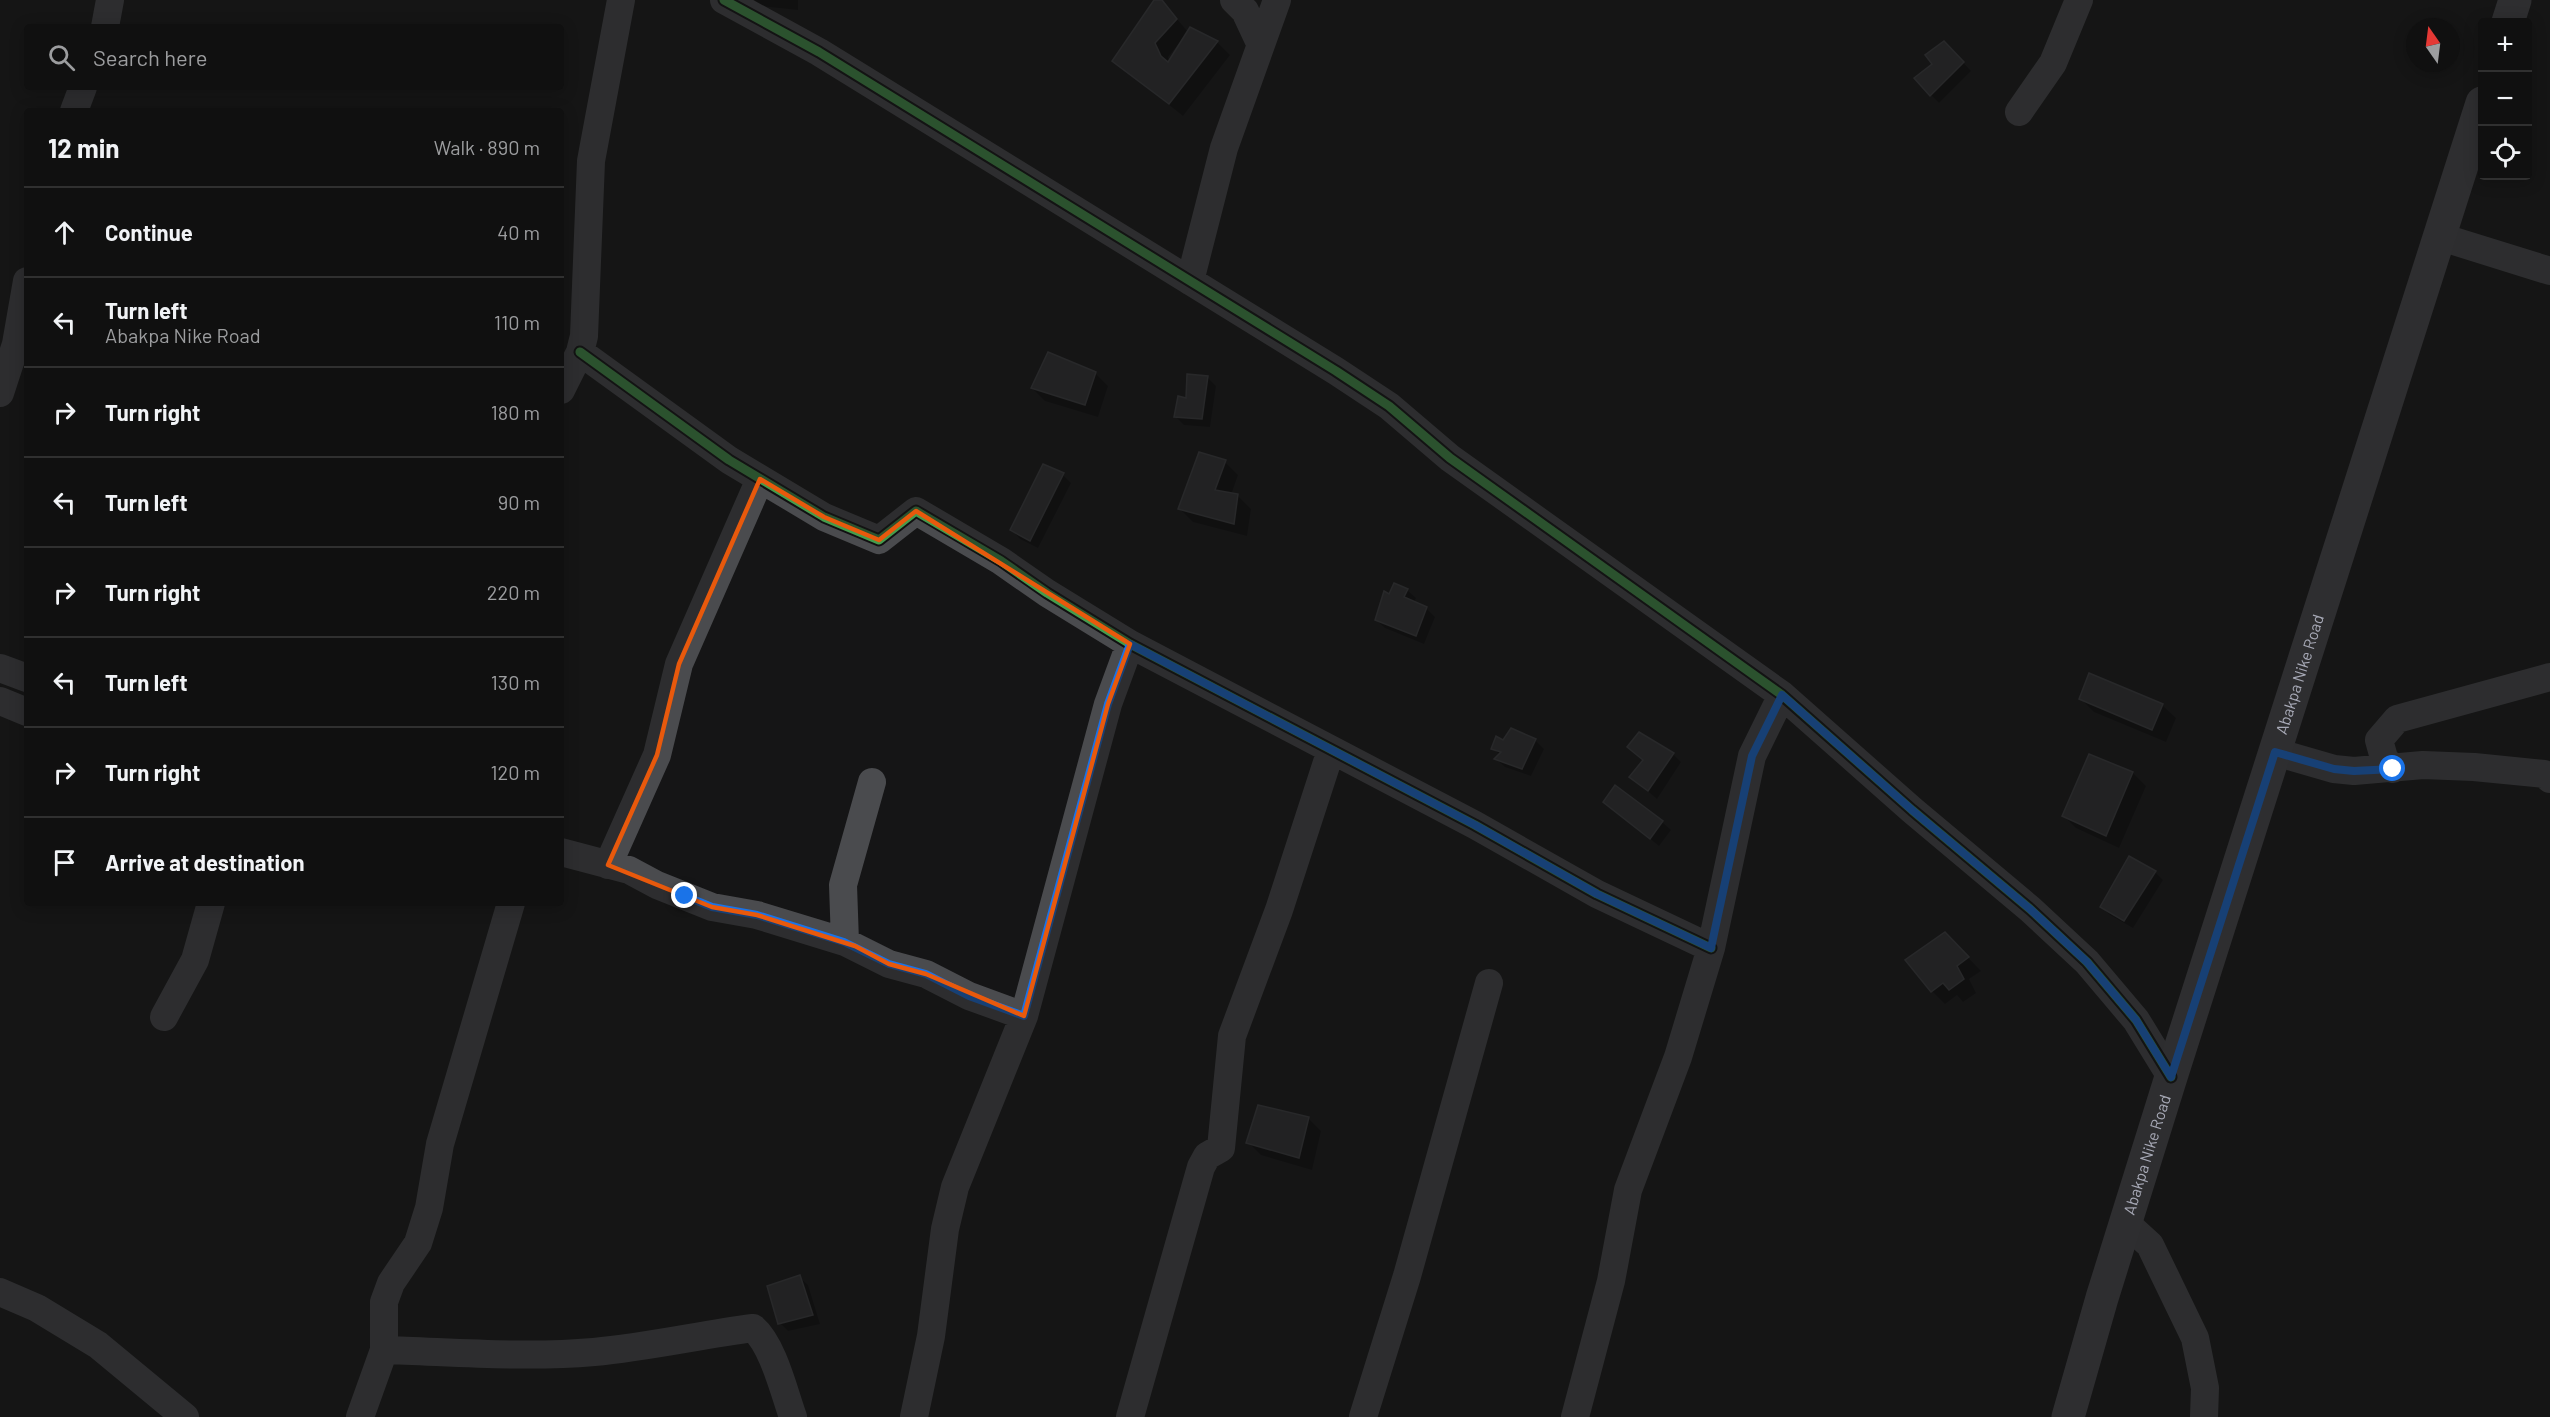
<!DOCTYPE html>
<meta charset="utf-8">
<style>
body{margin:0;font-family:Barlow,sans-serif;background:#191919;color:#f1f3f6}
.controls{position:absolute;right:18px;top:18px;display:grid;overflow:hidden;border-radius:6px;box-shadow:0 3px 15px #0003}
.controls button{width:54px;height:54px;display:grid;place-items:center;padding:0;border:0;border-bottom:2px solid #303030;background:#101010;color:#f1f3f6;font:30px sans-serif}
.compass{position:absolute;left:2406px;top:18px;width:54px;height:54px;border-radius:50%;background:#101010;box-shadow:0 3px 15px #0003;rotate:346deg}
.stop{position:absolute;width:18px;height:18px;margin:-14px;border:4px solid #1a73e8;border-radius:50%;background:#fff}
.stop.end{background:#1a73e8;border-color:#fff;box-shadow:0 2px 6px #0008}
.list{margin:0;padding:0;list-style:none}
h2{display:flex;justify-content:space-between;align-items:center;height:78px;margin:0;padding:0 24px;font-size:26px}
h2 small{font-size:20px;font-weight:400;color:#9c9d9f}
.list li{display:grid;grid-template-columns:39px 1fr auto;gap:18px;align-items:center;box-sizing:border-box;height:90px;padding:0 24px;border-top:2px solid #303030}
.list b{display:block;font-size:22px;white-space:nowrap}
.list p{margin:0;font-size:20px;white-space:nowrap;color:#9c9d9f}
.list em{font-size:20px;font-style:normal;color:#9c9d9f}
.icon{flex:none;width:33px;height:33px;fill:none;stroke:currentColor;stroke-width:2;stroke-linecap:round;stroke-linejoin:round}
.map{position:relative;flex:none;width:2550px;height:1417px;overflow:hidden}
.search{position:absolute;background:#101010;box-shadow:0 3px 15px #0003;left:24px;top:24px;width:540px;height:66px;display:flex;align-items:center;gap:15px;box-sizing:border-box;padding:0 21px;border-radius:6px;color:#9c9d9f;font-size:22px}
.panel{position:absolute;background:#101010;box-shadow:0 3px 15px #0003;left:24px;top:108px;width:540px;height:798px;border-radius:6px}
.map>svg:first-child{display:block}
.shadow{fill:#0007;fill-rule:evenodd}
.building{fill:#313234;stroke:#3e3f42;stroke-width:1.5}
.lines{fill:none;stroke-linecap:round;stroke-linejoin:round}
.minor{stroke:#4a4b4e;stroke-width:28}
.major{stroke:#4c4c50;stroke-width:33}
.cycleway-casing{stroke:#101011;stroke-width:13}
.cycleway{stroke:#469c4c;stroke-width:9}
.route{stroke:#1a73e8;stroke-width:8}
.marked{fill:none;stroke:#e8590c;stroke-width:4.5;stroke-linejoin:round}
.labels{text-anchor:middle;stroke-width:6;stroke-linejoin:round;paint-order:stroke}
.street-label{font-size:16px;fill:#a7a9b6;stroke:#101011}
</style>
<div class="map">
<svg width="2550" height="1417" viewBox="0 0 2550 1417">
<rect width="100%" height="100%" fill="#151516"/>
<path class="shadow" d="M 754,0 L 798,0 L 798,10 L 760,6 Z
M 1156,0 L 1161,0 L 1188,32 L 1217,42 L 1230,55 L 1183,116 L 1114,61 ZM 1181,41 L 1182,42 L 1170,63 L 1168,57 Z
M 1944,42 L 1971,71 L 1939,103 L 1931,95 Z
M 1095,373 L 1108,386 L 1098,417 L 1045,401 L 1032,388 Z
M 1207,377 L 1216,386 L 1210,427 L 1184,425 L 1175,416 Z
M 1200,454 L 1225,462 L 1238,475 L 1231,495 L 1238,496 L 1251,509 L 1247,536 L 1193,522 L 1180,509 Z
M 1063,475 L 1071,483 L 1038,548 L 1020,539 L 1012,530 Z
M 1407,590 L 1416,598 L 1414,602 L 1426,608 L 1435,617 L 1424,644 L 1385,628 L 1376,620 Z
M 2081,699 L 2162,705 L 2176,718 L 2166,742 L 2094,712 Z
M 1535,740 L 1544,749 L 1531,776 L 1505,767 L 1496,759 L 1500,755 L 1493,748 L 1504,742 Z
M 1673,754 L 1681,762 L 1657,799 L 1631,777 L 1644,761 Z
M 2090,756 L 2133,773 L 2146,786 L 2119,848 L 2076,828 L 2063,815 Z
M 1605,802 L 1662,822 L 1671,830 L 1659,846 Z
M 2155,872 L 2163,880 L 2133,928 L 2110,915 L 2102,907 Z
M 1958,947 L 1981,971 L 1969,979 L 1976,993 L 1963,1002 L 1957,995 L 1945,1004 L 1932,991 Z
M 1308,1118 L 1321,1131 L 1312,1170 L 1261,1155 L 1248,1142 Z
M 799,1277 L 808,1285 L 820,1324 L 788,1331 L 780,1323 Z"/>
<path class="building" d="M 1154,0 L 1162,0 L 1177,19 L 1155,43 L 1161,56 L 1168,62 L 1190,27 L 1218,41 L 1169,104 L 1112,61 Z
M 1944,41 L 1964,62 L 1930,96 L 1914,78 L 1932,64 L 1925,55 Z
M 1048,352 L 1096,372 L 1085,405 L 1031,388 Z
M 1187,374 L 1208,376 L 1202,419 L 1174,417 L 1178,396 L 1186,398 Z
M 1199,452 L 1226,460 L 1215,490 L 1238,494 L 1234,524 L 1178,509 Z
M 1043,464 L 1064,473 L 1030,541 L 1010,530 Z
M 1394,583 L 1408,589 L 1404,597 L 1427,607 L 1416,636 L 1375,620 L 1384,591 L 1389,594 Z
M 2089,673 L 2163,704 L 2152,730 L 2079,699 Z
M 1511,728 L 1536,739 L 1522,769 L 1494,759 L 1501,752 L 1491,749 L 1496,736 L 1503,740 Z
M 1639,732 L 1674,753 L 1648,791 L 1629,777 L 1643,760 L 1627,747 Z
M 2089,754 L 2133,772 L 2106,836 L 2062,816 Z
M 1615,785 L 1663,821 L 1650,839 L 1603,802 Z
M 2129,856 L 2156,871 L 2124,921 L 2100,907 Z
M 1945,932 L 1969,957 L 1957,966 L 1964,979 L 1949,990 L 1943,983 L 1931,992 L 1905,960 Z
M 1258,1105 L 1309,1117 L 1299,1158 L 1246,1143 Z
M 800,1275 L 813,1315 L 778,1324 L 767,1286 Z"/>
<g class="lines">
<path class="minor" d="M 724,0 L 819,52 L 1336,371 L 1389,406 L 1450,458 L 1782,695 L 1912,810 L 2030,909 L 2087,962 L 2136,1020 L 2171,1077
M 1234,0 L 1245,11 L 1260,43
M 105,27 L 110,0
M 74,111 L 83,87
M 2019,112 L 2053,63 L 2079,0
M 2441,237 L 2550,271
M 1190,281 L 1224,148 L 1277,0
M 580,352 L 729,460 L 824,517 L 879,540 L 916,511 L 1001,561 L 1047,593 L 1130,644 L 1475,825 L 1597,894 L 1711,948
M 561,390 L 580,352 L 584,336 L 591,161 L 621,0
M 0,393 L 16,344 L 27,281
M 0,668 L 27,678
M 0,701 L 27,712
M 2275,752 L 2334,769 L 2354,771 L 2423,765 L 2474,767 L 2544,774 L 2550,779
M 2393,769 L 2384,758 L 2379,740 L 2397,719 L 2550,677
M 561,852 L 629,870 L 657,885 L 712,907 L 757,915 L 845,942 L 889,964 L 926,974 L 969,996 L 1024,1016
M 608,865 L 657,755 L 679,664 L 760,479
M 845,942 L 843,885 L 872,782
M 164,1017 L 195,960 L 211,903
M 2127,1224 L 2150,1245 L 2195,1338 L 2205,1388 L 2204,1417
M 0,1292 L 37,1308 L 98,1345 L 185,1417
M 384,1350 C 454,1352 525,1358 594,1352 C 648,1347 700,1335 753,1328 C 773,1345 784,1392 793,1417
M 360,1417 L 384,1350 L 384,1302 L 391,1283 L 418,1243 L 429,1208 L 440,1144 L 511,903
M 914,1417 L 931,1336 L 945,1229 L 955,1187 L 1024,1016 L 1108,704 L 1130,644
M 1130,1417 L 1201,1167 L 1207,1156 L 1221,1148 L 1232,1036 L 1279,910 L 1331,750
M 1363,1417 L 1407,1276 L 1489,983
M 1575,1417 L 1611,1281 L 1628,1190 L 1678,1057 L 1711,948 L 1752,756 L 1782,695"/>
<g class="major">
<path d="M 2508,22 L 2515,0"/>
<path id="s1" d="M 2068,1417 L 2102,1298 L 2171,1077 L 2482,103"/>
</g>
<g class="cycleway-casing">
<path id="cycleway" d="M 724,0 L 819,52 L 1336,371 L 1389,406 L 1450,458 L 1782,695 L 1912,810 L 2030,909 L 2087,962 L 2136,1020 L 2171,1077
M 580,352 L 729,460 L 824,517 L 879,540 L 916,511 L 1001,561 L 1047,593 L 1130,644 L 1475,825 L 1597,894 L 1711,948"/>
</g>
<use href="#cycleway" class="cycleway"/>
</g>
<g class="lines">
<path class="route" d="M 685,896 L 712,907 L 757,915 L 844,942 L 889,964 L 926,974 L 969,996 L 1024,1016 L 1108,704 L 1130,644 L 1475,825 L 1597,894 L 1711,948 L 1752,756 L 1782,695 L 1912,810 L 2030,909 L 2087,962 L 2136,1020 L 2171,1077 L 2275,752 L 2334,769 L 2354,771 L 2393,769"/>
</g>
<path d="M0 0H2550V1417H0ZM 760,479 L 824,517 L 879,540 L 916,511 L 1130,644 L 1108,704 L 1024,1016 L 926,974 L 889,964 L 855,946 L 757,915 L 712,907 L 608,865 L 657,755 L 679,664 Z" fill="#151516" fill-opacity=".55" fill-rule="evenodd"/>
<path class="marked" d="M 760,479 L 824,517 L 879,540 L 916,511 L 1130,644 L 1108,704 L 1024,1016 L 926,974 L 889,964 L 855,946 L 757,915 L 712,907 L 608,865 L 657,755 L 679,664 Z"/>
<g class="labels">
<g class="street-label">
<text dy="6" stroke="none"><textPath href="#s1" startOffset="778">Abakpa Nike Road</textPath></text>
<text dy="6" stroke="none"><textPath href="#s1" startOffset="274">Abakpa Nike Road</textPath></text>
</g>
</g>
</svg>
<div class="controls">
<button>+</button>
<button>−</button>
<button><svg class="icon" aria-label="locate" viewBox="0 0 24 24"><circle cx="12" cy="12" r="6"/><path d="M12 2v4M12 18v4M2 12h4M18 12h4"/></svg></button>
</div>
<svg class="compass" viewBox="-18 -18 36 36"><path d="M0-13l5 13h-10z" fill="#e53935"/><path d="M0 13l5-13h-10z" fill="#9c9d9f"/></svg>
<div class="stop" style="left:2393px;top:769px"></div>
<div class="stop end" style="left:685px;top:896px"></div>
<div class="search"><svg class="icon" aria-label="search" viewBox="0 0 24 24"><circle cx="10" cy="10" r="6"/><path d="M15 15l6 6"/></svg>Search here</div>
<section class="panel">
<h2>12 min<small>Walk · 890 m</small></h2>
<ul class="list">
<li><svg class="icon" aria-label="ahead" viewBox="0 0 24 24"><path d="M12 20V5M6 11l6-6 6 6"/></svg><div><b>Continue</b></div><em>40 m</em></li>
<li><svg class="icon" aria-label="left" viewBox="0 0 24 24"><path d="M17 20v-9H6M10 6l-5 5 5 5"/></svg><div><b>Turn left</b><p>Abakpa Nike Road</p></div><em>110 m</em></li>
<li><svg class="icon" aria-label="right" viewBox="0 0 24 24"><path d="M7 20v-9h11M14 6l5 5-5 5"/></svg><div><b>Turn right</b></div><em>180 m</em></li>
<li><svg class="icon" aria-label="left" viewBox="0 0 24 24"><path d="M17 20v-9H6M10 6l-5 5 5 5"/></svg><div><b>Turn left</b></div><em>90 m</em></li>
<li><svg class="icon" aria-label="right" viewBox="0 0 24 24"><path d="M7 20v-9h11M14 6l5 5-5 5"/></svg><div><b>Turn right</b></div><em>220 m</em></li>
<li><svg class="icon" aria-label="left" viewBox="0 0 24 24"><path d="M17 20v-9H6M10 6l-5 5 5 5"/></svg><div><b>Turn left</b></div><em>130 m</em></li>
<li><svg class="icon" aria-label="right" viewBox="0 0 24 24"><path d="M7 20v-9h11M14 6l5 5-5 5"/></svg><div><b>Turn right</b></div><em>120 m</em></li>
<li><svg class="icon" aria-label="arrive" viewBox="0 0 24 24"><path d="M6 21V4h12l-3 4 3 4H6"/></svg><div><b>Arrive at destination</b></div></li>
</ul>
</section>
</div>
